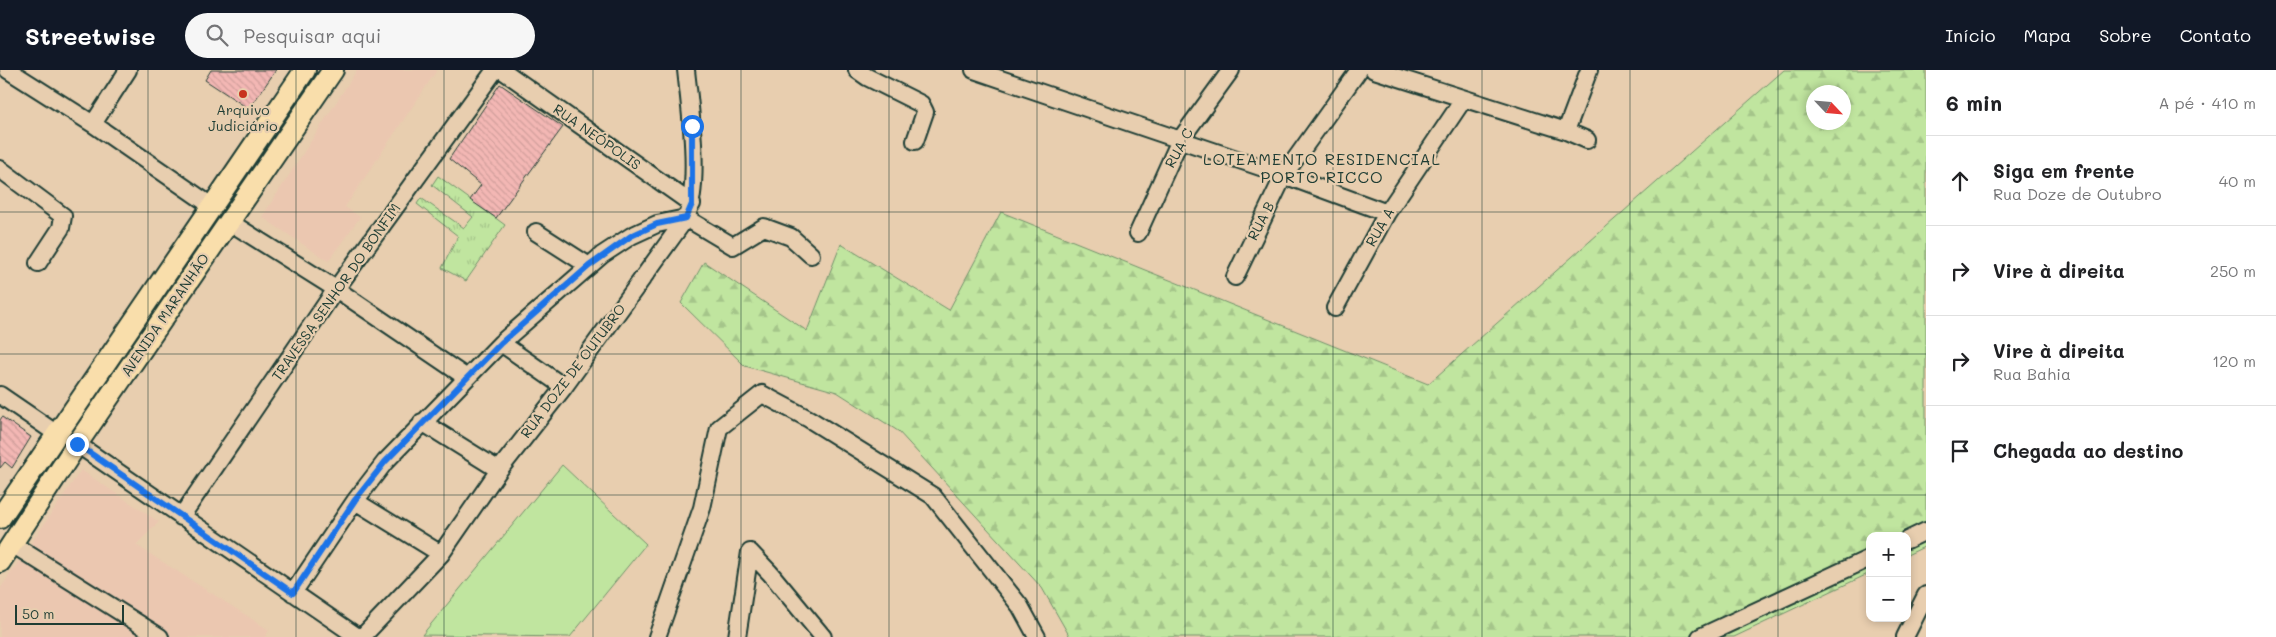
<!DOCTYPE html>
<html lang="pt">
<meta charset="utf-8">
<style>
body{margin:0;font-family:Mali,sans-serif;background:#f6f6f6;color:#202124}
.controls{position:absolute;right:15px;bottom:15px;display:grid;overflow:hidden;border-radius:10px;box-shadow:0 2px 8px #0003}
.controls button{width:45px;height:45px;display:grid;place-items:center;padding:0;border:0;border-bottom:1px solid #e0e0e0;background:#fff;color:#202124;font:25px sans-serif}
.compass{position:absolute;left:1806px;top:15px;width:45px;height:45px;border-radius:50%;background:#fff;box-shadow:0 2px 8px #0003;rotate:116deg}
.scale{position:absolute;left:15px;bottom:12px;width:109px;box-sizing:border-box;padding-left:5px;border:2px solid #1f3d34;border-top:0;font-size:14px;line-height:18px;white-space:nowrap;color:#1f3d34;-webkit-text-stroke:4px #e8ceaf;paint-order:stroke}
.stop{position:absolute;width:15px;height:15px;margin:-11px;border:4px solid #1a73e8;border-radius:50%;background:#fff}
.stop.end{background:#1a73e8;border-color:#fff;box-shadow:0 1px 5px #0008}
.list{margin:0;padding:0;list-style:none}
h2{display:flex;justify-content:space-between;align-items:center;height:65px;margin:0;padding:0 20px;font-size:21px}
h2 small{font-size:16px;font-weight:400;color:#757577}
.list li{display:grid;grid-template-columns:32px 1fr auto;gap:15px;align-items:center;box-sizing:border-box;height:90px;padding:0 20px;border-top:1px solid #e0e0e0}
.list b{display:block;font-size:19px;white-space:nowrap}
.list p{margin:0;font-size:16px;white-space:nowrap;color:#757577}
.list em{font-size:16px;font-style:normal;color:#757577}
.icon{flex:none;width:28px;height:28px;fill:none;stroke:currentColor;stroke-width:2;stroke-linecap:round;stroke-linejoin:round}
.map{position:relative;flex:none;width:1926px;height:567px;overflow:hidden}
header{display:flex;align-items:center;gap:30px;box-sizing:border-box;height:70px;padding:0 25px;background:#111827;color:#fff}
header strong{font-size:24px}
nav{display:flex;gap:28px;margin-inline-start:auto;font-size:18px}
.search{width:350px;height:45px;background:#f6f6f6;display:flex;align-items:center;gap:12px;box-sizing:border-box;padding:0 18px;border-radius:28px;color:#757577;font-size:19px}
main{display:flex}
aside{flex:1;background:#fff}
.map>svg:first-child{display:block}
.built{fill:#ebc7b0}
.grass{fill:url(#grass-tufts);stroke:#70916a}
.forest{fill:url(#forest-firs);stroke:#70916a;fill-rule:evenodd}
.green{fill:#c0e59f;stroke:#70916a}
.building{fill:url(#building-back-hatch);stroke:#1f3d34}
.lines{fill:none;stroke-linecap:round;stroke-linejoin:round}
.minor-casing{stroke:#1f3d34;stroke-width:20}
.major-casing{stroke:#1f3d34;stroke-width:24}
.minor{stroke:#e8ceaf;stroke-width:16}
.major{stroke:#f9deab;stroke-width:20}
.route{stroke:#1a73e8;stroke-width:6}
.grid{fill:none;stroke:#1f3d34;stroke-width:1;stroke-opacity:0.55}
.poi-dot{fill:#c8321e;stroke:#e8ceaf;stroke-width:2}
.labels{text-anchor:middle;stroke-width:4.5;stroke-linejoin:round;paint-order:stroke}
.poi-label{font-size:14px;fill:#1f3d34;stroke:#e8ceaf}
.street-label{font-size:14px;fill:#1f3d34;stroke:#e8ceaf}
.quarter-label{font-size:16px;letter-spacing:1px;fill:#1f3d34;stroke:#e8ceaf}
</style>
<header>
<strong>Streetwise</strong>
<div class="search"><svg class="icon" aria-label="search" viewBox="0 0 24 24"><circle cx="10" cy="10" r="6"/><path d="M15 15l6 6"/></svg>Pesquisar aqui</div>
<nav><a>Início</a><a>Mapa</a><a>Sobre</a><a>Contato</a></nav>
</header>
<main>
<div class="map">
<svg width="1926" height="567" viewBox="0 0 1926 567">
<defs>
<pattern id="grass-tufts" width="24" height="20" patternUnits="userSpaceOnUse" patternTransform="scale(1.25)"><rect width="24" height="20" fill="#c0e59f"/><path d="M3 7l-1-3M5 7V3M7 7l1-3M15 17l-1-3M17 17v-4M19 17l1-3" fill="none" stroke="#a5c58a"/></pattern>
<pattern id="forest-firs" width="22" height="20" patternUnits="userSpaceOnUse" patternTransform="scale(1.25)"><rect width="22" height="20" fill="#c0e59f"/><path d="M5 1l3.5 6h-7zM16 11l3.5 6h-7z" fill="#a5c58a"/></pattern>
<pattern id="building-back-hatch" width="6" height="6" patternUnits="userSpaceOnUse" patternTransform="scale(1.25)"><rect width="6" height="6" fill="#f3b7b4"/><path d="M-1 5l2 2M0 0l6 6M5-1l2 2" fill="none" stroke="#d09e9b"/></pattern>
</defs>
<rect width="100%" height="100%" fill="#e8ceaf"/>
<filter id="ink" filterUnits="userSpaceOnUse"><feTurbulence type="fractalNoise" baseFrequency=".02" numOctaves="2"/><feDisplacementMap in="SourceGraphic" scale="10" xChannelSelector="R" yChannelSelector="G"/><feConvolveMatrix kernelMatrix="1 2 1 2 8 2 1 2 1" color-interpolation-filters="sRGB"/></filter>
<g filter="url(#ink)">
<path class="built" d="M 357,0 L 437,0 L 345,137 L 360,147 L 328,191 L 262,147 Z
M 81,400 L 159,452 L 136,475 L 269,560 L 265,567 L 0,567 L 0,519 Z"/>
<path class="grass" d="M 438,106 L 505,155 L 466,211 L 442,198 L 458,166 L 417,134 L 421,128 L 464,158 L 473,147 L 432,115 Z"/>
<path class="forest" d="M 1784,0 L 1926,0 L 1926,476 L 1907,485 L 1907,466 L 1870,466 L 1870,503 L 1734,567 L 1070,567 L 1042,518 L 898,361 L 837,322 L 745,296 L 681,233 L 704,192 L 807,261 L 841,174 L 949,240 L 1001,142 L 1428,314 ZM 1814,22 L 1844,22 L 1844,52 L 1814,52 Z"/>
<path class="green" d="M 562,395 L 646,474 L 570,567 L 422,565 Z"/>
<path class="building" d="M 211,0 L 276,0 L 249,39 L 205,10 Z
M 500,14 L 563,57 L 496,148 L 470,130 L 481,115 L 449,89 Z
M 2,347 L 31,367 L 12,398 L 5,392 L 0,398 L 0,350 Z"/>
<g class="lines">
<g class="minor-casing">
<path id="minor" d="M 8,0 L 93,54 L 213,137
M 502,0 L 692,134
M 857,0 L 867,7 L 921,34 L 925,42 L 915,71
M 974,0 L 1284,105 L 1387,143
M 1374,0 L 1566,61 L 1587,70
M 93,54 L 128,0
M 1566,61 L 1589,0
M 0,99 L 63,146 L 61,158 L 38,193
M 228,151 L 336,219 L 467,308
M 536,162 L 589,196
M 1138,163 L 1180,70 L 1231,0
M 1235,207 L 1284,105 L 1359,0
M 1335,238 L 1387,143 L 1463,30
M 501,273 L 564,317
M 0,325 L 57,364
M 422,352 L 499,400
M 77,374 L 358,567
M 355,431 L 441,484
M 181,447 L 336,219 L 495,0
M 1907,470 L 1926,461
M 12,474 L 160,567
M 293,523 L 355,431 L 385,392 L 501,273 L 602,185 L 631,166 L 657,154 L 686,148 L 733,176 L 764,157 L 791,167 L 811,185
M 362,567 L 441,484 L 499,400 L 564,317 L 686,148 C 701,114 690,38 686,0
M 657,567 L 702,438 L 719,358 L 762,324 L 809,349 L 933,426 L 1020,536 L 1037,567
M 737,567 L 750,482 L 770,503 L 823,567
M 1700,567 L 1870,488
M 1905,567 L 1926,525"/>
</g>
<g class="major-casing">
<path id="major" d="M 0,448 L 305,0
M 0,492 L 77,374 L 333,0"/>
</g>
<use href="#minor" class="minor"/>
<use href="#major" class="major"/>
</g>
</g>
<g class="lines" filter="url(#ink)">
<path class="route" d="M 77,374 L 293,523 L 355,430 L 385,392 L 501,273 L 589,196 L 631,166 L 657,154 L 686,148 L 692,134 L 692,56"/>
</g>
<path class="grid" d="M 148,0 L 148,567M 296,0 L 296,567M 444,0 L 444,567M 593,0 L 593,567M 741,0 L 741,567M 889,0 L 889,567M 1037,0 L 1037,567M 1185,0 L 1185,567M 1333,0 L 1333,567M 1482,0 L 1482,567M 1630,0 L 1630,567M 1778,0 L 1778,567M 0,142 L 1926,142M 0,284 L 1926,284M 0,425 L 1926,425"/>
<circle class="poi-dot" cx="243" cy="24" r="5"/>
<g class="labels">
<g class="poi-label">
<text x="243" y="45">Arquivo<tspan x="243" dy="16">Judiciário</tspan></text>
</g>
<g class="street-label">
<text transform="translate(597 67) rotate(35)" y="5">RUA NEÓPOLIS</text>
<text transform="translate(1179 78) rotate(-61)" y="5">RUA C</text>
<text transform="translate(1261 151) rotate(-63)" y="5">RUA B</text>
<text transform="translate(1380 157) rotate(-60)" y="5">RUA A</text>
<text transform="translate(336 222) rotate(-55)" y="5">TRAVESSA SENHOR DO BONFIM</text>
<text transform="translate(165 245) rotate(-56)" y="5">AVENIDA MARANHÃO</text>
<text transform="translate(573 301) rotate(-53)" y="5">RUA DOZE DE OUTUBRO</text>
</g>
<g class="quarter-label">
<text x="1322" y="95">LOTEAMENTO RESIDENCIAL<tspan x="1322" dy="18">PORTO RICCO</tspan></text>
</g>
</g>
</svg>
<div class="controls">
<button>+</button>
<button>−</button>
</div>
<svg class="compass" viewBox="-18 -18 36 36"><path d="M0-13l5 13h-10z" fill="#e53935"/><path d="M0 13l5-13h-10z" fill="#757577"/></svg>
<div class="scale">50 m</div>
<div class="stop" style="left:692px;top:56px"></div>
<div class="stop end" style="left:77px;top:374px"></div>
</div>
<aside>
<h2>6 min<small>A pé · 410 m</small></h2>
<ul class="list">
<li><svg class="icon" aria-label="ahead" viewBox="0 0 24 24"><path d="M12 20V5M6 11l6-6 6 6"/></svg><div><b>Siga em frente</b><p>Rua Doze de Outubro</p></div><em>40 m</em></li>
<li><svg class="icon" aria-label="right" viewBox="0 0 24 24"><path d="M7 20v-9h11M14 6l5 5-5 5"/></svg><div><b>Vire à direita</b></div><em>250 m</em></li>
<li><svg class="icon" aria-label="right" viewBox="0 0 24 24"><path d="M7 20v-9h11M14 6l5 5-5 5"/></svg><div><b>Vire à direita</b><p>Rua Bahia</p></div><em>120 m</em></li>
<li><svg class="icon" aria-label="arrive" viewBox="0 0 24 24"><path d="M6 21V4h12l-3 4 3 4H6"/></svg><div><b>Chegada ao destino</b></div></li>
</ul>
</aside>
</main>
